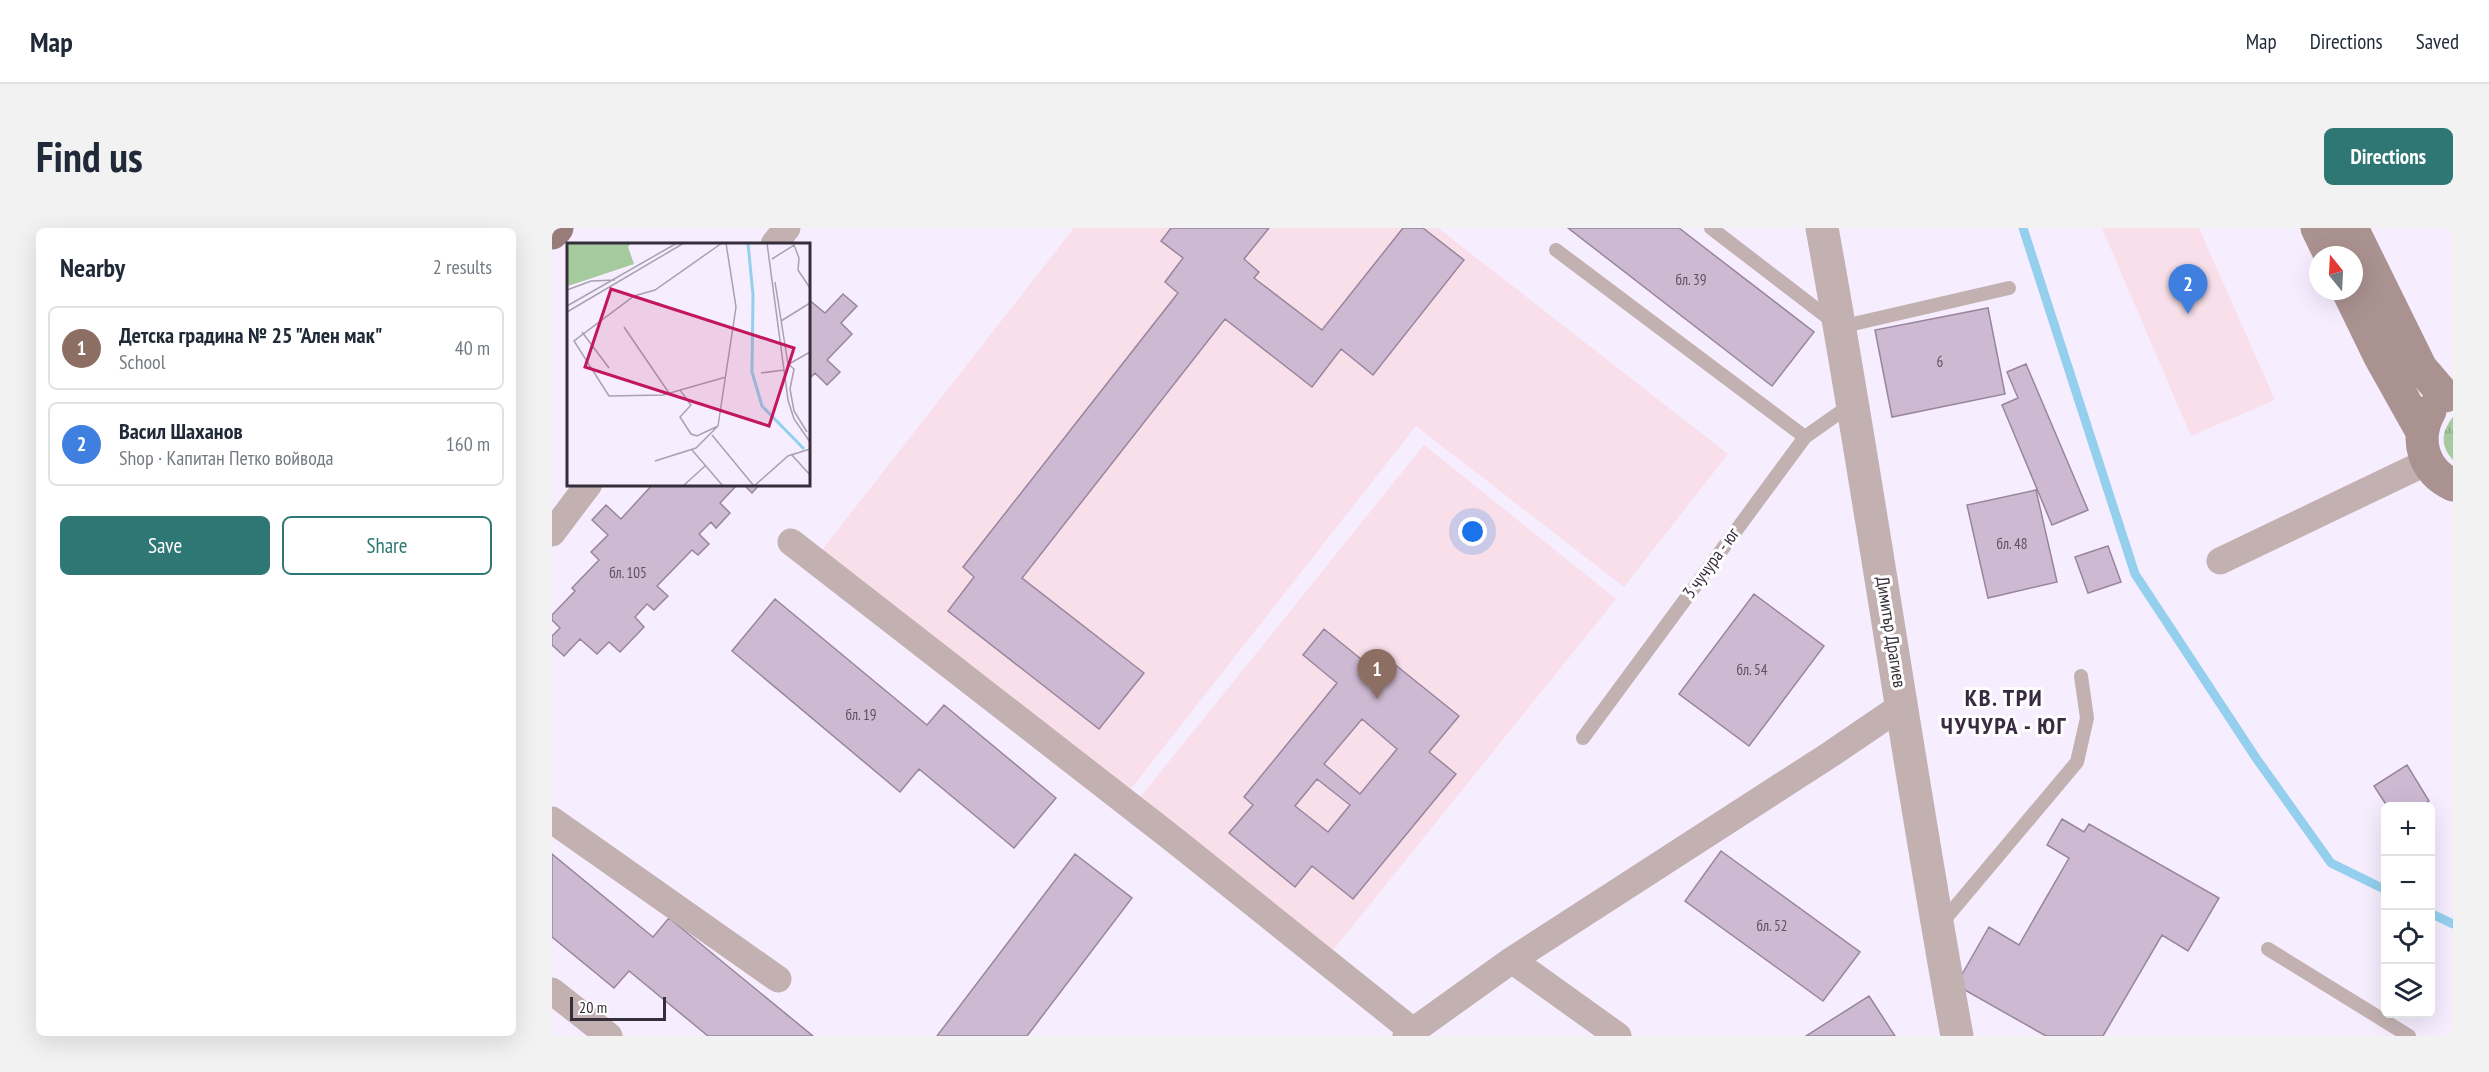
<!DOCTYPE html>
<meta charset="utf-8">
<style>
body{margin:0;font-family:"PT Sans Narrow",sans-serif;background:#f2f2f3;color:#1f2937}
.controls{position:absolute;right:18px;bottom:18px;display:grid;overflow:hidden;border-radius:9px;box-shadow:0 6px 24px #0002}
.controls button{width:54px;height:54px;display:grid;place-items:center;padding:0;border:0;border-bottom:2px solid #e0e1e3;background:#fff;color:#1f2937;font:30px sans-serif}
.compass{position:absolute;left:1757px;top:18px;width:54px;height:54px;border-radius:50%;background:#fff;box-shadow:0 6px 24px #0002;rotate:342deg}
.scale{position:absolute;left:18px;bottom:15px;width:96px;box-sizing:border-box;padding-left:6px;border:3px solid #362f3a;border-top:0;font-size:16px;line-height:21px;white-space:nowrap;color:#362f3a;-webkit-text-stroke:4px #fefefe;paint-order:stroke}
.you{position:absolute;left:921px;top:304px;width:21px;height:21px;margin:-15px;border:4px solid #fff;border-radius:50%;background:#1a73e8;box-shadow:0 0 0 9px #1a73e833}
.badge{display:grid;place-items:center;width:39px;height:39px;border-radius:50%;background:#2e7774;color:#fff;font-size:20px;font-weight:700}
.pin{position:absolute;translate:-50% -50px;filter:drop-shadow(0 2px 3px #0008)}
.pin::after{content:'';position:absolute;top:32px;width:21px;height:18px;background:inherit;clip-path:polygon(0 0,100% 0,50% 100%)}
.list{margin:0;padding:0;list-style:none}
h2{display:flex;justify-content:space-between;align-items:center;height:78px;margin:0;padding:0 24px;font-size:26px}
h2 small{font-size:20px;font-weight:400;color:#747a83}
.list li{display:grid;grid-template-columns:39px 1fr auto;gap:18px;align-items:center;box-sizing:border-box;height:84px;margin:0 12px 12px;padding:0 12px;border:2px solid #e0e1e3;border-radius:9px}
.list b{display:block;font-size:22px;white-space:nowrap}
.list p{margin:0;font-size:20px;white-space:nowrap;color:#747a83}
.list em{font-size:20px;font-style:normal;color:#747a83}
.actions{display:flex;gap:12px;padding:18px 24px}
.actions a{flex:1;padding:14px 0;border:2px solid #2e7774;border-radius:9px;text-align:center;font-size:21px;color:#2e7774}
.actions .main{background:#2e7774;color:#fff}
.icon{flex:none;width:33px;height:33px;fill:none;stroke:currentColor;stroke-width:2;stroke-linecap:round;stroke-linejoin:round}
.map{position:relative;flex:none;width:1901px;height:808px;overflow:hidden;border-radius:9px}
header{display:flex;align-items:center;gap:36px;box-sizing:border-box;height:84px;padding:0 30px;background:#fff;border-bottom:2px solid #e0e1e3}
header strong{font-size:28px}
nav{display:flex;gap:33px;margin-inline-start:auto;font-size:21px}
.intro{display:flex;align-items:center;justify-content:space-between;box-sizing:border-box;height:144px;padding:0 36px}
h1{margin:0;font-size:42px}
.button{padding:15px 27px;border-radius:9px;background:#2e7774;color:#fff;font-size:21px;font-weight:700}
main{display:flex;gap:36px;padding:0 36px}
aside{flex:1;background:#fff;border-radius:9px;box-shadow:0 6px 24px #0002}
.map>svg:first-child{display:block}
.commercial{fill:#f8dfe9}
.grass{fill:url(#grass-tufts)}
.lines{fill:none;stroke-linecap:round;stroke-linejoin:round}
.stream{stroke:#94d0ee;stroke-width:9}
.building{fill:#ceb9d2;stroke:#99859d;stroke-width:1.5;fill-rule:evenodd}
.service{stroke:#c2b1b0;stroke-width:14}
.minor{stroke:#c2b1b0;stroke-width:27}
.tertiary{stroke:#c2b1b0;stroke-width:33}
.secondary{stroke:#aa9290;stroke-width:33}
.primary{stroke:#987c7a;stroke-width:33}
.labels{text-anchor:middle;stroke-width:6;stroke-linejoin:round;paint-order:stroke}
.number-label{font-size:15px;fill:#5c5260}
.street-label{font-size:18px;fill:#362f3a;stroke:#fefefe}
.district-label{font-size:24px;font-weight:bold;letter-spacing:1.5px;fill:#382b41;stroke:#fefefe}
.inset-river{fill:none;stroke:#94d0ee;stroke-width:3}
.inset-road{fill:none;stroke:#a9a1b0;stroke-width:1.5}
.view{fill:#c2185b;fill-opacity:0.15;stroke:#c2185b;stroke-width:3}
.inset-edge{fill:none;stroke:#362f3a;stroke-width:3}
</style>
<header>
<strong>Map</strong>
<nav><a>Map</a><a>Directions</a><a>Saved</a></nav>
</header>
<div class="intro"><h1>Find us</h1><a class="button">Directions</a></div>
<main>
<aside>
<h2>Nearby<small>2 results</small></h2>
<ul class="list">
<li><span class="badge" style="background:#8d6e63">1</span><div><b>Детска градина № 25 &quot;Ален мак&quot;</b><p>School</p></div><em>40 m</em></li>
<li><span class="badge" style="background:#3f7fe0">2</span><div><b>Васил Шаханов</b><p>Shop · Капитан Петко войвода</p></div><em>160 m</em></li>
</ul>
<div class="actions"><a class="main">Save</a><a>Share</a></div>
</aside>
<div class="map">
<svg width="1901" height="808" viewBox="0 0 1901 808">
<defs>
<pattern id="grass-tufts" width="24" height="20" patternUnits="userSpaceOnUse" patternTransform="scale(1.5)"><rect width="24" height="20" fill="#a4ca9e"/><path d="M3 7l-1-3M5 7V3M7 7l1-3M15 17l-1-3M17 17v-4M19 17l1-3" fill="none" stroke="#86a482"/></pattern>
</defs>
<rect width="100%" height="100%" fill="#f6edfe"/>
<path class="commercial" d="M 522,0 L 886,0 L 1176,226 L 1072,359 L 864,198 L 567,576 L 259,336 Z
M 1550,0 L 1647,0 L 1723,172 L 1639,208 Z
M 872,217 L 1064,371 L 778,726 L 586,572 Z"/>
<path class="grass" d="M 1901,189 L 1901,232 C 1888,218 1889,204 1901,189 Z"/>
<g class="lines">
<path class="stream" d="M 1471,0 L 1583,346 L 1704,530 L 1779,635 L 1834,662
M 1878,685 L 1901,696"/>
</g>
<path class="building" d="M 619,0 L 717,0 L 692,31 L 707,44 L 702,50 L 770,102 L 851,0 L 871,0 L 912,32 L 821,147 L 789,121 L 760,159 L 673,91 L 470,350 L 592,445 L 547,501 L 396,383 L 422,349 L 411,339 L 626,65 L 613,54 L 631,30 L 609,13 Z
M 1016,0 L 1127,0 L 1262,104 L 1220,158 Z
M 291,66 L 305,78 L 289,95 L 300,106 L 275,132 L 288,144 L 275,157 L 263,145 L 256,152 L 256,71 L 273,85 Z
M 1436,80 L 1453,166 L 1340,189 L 1323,102 Z
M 1474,136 L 1536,282 L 1500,297 L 1450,177 L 1466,170 L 1455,144 Z
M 101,256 L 186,256 L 168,275 L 178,285 L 164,300 L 159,294 L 147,306 L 157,316 L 146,327 L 140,322 L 105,358 L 116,368 L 102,382 L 95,376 L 83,389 L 92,399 L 68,424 L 57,414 L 45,426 L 28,411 L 12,428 L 0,417 L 0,408 L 8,400 L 0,392 L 0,387 L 23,363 L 20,360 L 47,332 L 39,324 L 56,307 L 40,292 L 54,277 L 69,291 Z
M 191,256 L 208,256 L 200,265 Z
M 1484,262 L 1505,354 L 1436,370 L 1415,277 Z
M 1556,318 L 1569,354 L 1536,365 L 1523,329 Z
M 1202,366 L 1272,418 L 1197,518 L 1127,466 Z
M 223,371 L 375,497 L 392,477 L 504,570 L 462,620 L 367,541 L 348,564 L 180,423 Z
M 772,401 L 825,444 L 836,431 L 907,488 L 877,524 L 904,546 L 801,671 L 760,638 L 743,659 L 677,605 L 701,577 L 692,569 L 785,455 L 751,427 ZM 810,491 L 845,521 L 808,566 L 772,536 ZM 765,551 L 798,577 L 776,604 L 743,578 Z
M 1855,537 L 1877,573 L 1869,578 L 1835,578 L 1822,558 Z
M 1510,591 L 1532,604 L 1537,596 L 1667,670 L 1636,723 L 1610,707 L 1551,808 L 1494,808 L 1404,757 L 1437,699 L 1467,717 L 1517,630 L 1495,617 Z
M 1169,623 L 1308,724 L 1271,773 L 1133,673 Z
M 0,626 L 101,709 L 117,690 L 261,808 L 156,808 L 77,743 L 62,760 L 0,709 Z
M 523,626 L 580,670 L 475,808 L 385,808 Z
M 1317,768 L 1343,808 L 1254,808 Z"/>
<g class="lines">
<path class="service" d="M 1159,0 L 1288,99 L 1457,60
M 1004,22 L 1253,209
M 1031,510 L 1253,209 L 1300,176
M 1388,697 L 1525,534 L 1535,490 L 1529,448
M 1716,721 L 1857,808"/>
<path class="minor" d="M 222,16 L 235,0
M 0,305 L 37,256
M 239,314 L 621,611 L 862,804
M 1668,333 L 1875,234
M 0,592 L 226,751
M 960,732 L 1066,808
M 0,763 L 57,808
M 854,808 L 960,732 L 1279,526 L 1351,477"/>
<path class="tertiary" d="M 1270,0 C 1319,269 1356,539 1405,808"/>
<path class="secondary" d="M 1765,0 L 1778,27
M 1800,0 L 1869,140 L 1893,168
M 1796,63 L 1828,129 L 1870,204
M 1878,183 C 1862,211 1871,243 1901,257"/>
<path class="primary" d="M 0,5 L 5,0"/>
</g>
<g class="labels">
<g class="number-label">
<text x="1139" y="57">бл. 39</text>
<text x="1388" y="139">6</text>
<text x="1460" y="321">бл. 48</text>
<text x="76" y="350">бл. 105</text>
<text x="1200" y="447">бл. 54</text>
<text x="309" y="492">бл. 19</text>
<text x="1220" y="703">бл. 52</text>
</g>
<g class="street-label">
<text transform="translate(1159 335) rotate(-54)" y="6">3 чучура - юг</text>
<text transform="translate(1339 404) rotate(81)" y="6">Димитър Драгиев</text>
</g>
<g class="district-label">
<text x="1452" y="478">КВ. ТРИ<tspan x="1452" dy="28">ЧУЧУРА - ЮГ</tspan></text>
</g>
</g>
<g transform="translate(15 15)">
<rect width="243" height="243" fill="#f6edfe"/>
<path d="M 0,0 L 64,0 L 61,4 L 67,21 L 1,43 Z" fill="#a4ca9e"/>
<path class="inset-river" d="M 181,0 L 186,52 L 185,129 L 195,163 L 237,206"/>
<path class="inset-road" d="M 155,0 L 88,47 L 67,53 L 7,98 L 42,153 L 96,152 L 159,134M 200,0 L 221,157 L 227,176 L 243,199M 205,16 L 227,2 L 232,15 L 231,27 L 243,45M 208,39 L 221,121M 0,47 L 24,38 L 48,37M 0,63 L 110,0M 0,69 L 117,0M 214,78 L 243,60M 57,84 L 102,150M 15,89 L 42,125M 221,121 L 227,126 L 223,146 L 227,168 L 240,189M 222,121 L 243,109M 194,130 L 217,127M 113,147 L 124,162 L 113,174 L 124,191 L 130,193 L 151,183M 145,192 L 187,243M 125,207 L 156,243M 224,211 L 243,232M 88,218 L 129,205 L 151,183 L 169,64 L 159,0M 116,243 L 138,223M 187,243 L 221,213 L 243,206"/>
<path class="view" d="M 44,46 L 227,105 L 202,183 L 18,124 Z"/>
<rect width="243" height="243" class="inset-edge"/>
</g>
</svg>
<div class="controls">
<button>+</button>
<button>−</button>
<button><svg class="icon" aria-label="locate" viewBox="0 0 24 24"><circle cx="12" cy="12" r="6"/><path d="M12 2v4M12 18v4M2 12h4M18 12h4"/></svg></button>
<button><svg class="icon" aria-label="layers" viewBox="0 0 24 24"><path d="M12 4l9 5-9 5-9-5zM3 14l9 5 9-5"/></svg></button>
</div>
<svg class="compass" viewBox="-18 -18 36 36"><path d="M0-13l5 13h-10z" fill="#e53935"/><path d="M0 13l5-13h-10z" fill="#747a83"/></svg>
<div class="scale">20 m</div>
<div class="you"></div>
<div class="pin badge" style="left:825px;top:471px;background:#8d6e63">1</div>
<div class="pin badge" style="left:1636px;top:86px;background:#3f7fe0">2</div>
</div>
</main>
